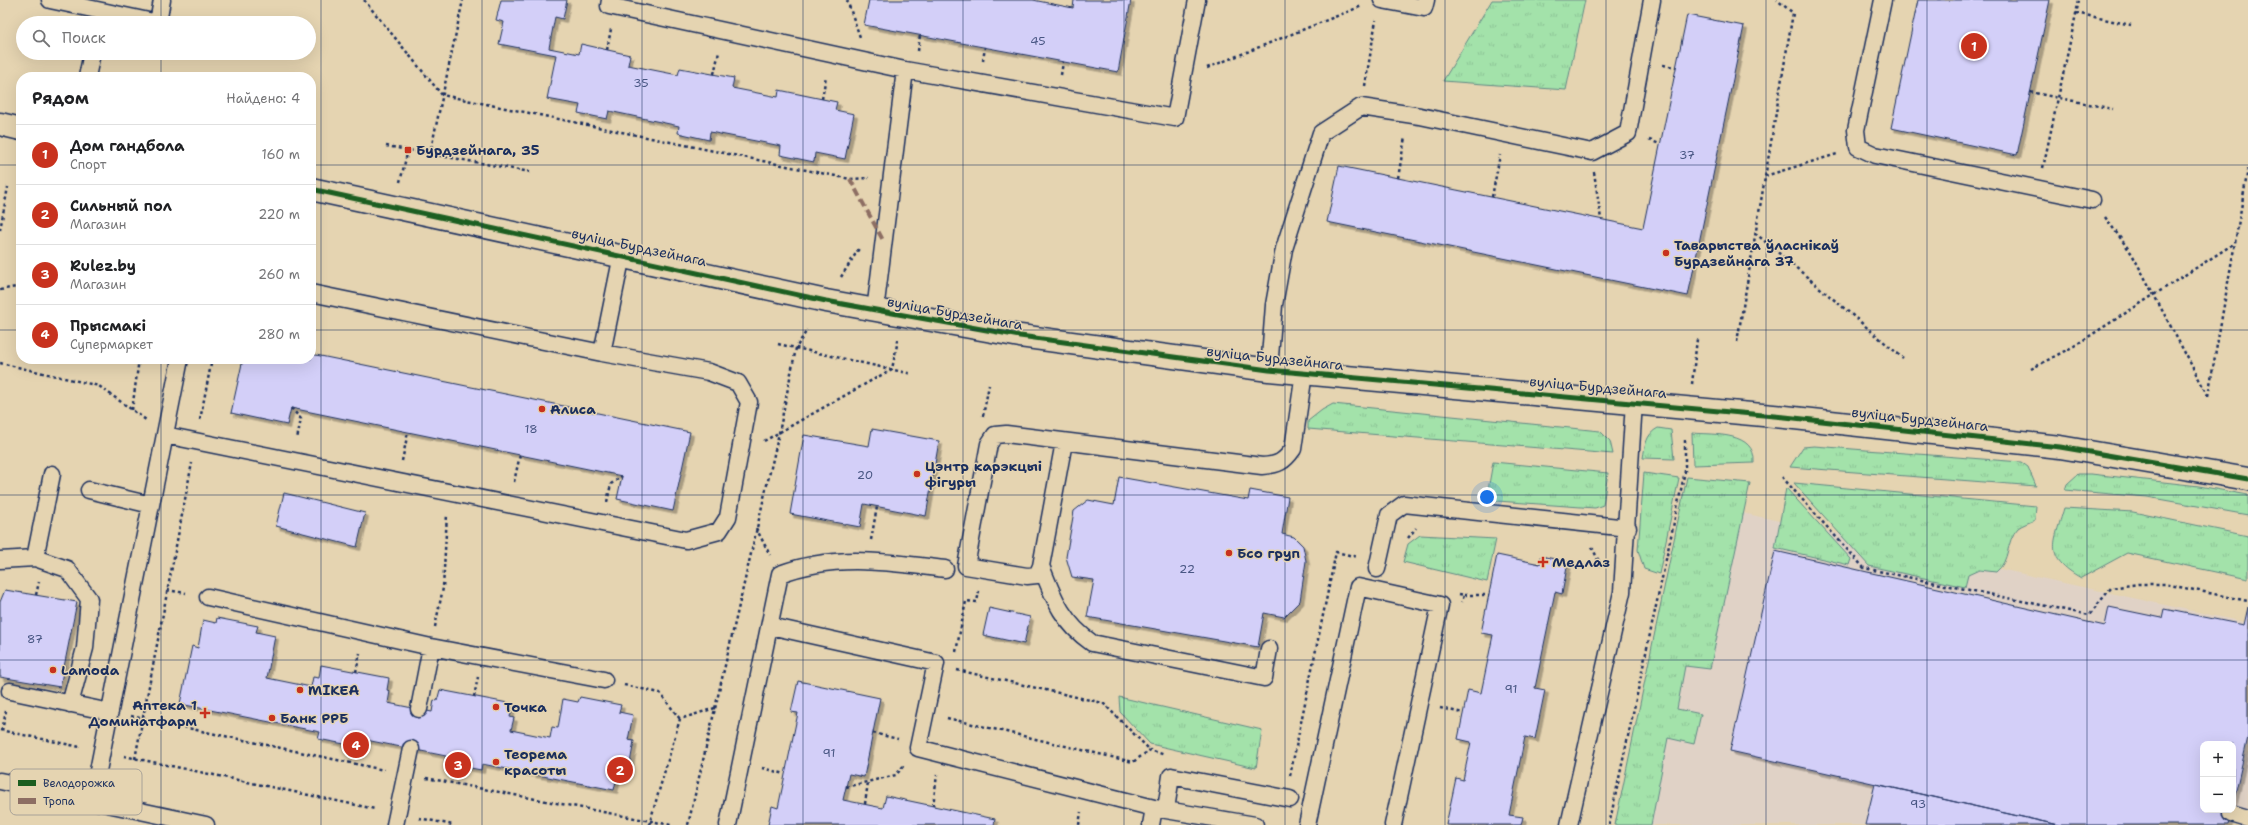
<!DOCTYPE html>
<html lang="ru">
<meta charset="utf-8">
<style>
body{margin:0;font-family:"Shantell Sans",sans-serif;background:#f2f2f2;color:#202124}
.controls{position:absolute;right:12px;bottom:12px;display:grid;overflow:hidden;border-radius:8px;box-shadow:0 4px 16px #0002}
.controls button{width:36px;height:36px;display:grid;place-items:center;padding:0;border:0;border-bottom:1px solid #e0e0e0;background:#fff;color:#202124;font:20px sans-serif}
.you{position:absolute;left:1487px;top:497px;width:14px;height:14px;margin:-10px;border:3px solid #fff;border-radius:50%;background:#1a73e8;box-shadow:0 0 0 6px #1a73e833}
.badge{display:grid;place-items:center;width:26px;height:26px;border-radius:50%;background:#c8321e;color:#fff;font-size:13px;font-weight:700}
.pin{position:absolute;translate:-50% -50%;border:2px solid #fff;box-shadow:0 1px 4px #0006}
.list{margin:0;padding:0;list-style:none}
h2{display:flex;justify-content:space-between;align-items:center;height:52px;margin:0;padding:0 16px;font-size:17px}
h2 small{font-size:13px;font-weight:400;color:#757577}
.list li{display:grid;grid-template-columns:26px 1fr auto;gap:12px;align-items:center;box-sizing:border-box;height:60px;padding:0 16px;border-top:1px solid #e0e0e0}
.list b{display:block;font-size:15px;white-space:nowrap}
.list p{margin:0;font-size:13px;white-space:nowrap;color:#757577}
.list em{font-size:13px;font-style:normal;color:#757577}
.icon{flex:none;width:22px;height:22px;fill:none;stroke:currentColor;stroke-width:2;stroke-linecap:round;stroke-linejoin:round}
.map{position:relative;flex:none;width:2248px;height:825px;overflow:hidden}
.search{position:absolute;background:#fff;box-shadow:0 4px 16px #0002;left:16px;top:16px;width:300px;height:44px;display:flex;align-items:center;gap:10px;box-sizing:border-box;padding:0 14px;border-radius:22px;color:#757577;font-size:15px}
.panel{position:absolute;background:#fff;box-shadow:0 4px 16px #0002;left:16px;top:72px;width:300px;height:292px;border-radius:16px}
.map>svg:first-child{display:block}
.built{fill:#e0d2c6;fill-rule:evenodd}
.grass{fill:url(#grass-tufts);stroke:#5f8884}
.building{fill:#d3cff8;stroke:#1b2f5e;filter:url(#shadow)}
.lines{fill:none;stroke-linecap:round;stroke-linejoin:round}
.service-casing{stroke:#1b2f5e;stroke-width:19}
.tertiary-casing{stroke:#1b2f5e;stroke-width:25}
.path{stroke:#1b2f5e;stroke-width:2.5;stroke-dasharray:3 3;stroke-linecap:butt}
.service{stroke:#e5d4b1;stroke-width:16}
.tertiary{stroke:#e5d4b1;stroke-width:22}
.quiet{stroke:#8d6e63;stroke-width:4;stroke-dasharray:8 4;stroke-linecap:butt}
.cycleway-casing{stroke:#e5d4b1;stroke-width:8}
.cycleway{stroke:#1b5e20;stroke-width:5}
.grid{fill:none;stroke:#1b2f5e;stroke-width:1;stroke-opacity:0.55}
.poi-dot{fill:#c8321e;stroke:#e5d4b1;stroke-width:1.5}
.labels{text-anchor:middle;stroke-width:3;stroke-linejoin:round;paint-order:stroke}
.number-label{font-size:12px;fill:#495784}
.poi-label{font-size:14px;font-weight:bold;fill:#1b2f5e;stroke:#e5d4b1;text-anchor:start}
.street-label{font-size:14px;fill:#1b2f5e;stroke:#e5d4b1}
.key{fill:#e5d4b1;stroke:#a8a298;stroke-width:1}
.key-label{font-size:11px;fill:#1b2f5e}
</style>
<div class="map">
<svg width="2248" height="825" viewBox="0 0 2248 825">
<defs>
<pattern id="grass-tufts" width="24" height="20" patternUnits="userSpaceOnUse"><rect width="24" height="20" fill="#a3e2aa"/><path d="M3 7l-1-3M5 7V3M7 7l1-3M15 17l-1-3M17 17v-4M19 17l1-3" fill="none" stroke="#8cc295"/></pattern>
<filter id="shadow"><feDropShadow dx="3.5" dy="3.5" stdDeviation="0" flood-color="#0004"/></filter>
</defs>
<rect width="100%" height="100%" fill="#e5d4b1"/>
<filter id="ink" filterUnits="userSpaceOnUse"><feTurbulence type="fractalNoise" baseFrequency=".025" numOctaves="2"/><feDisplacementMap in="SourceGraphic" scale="8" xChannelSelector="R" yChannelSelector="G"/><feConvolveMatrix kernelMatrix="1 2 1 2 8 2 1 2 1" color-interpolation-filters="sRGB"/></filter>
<g filter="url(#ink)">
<path class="built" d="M 1692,502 L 2248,623 L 2248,825 L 1622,825 ZM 2203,744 L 2233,744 L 2233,810 L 2203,810 Z"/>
<path class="grass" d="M 1492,0 L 1585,0 L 1566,90 L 1443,81 Z
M 1333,404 L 1600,431 L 1610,441 L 1613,454 L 1308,429 L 1308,421 L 1322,410 Z
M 1658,428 L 1671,430 L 1674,459 L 1643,458 C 1645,446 1646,434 1658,428 Z
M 1692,433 C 1714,435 1756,431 1754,463 L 1693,465 Z
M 1814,446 L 2021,462 L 2028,467 L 2036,486 L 1790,467 L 1803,447 Z
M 1493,462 L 1608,473 L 1603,505 L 1595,508 L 1497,501 L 1488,490 Z
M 1644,473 L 1679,478 L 1659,574 L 1644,569 L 1638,550 Z
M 2078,474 L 2091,474 L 2199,486 L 2248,495 L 2248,515 L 2147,497 L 2065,490 L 2067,484 Z
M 1687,477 L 1750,483 L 1710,669 L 1685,666 L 1677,709 L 1701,714 L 1694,744 L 1668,738 L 1651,825 L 1615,825 Z
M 1794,483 L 2036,506 L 2035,520 C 2030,522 2022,525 2018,528 C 2005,542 2011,560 1996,572 L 1979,570 L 1968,575 L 1965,587 L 1869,566 Z
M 1786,488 L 1851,559 L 1849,565 L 1775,548 Z
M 2064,508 L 2133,512 L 2248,536 L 2248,579 L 2127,553 L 2081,578 C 2043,556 2054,544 2064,508 Z
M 1420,535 L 1496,539 L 1487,582 L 1403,562 L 1408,544 Z
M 1119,697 L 1262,730 L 1256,768 L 1150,744 L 1120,712 Z"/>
<path class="building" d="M 501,0 L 567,0 L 563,19 L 555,17 L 549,48 L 579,54 L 581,44 L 630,55 L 628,65 L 678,75 L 680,68 L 734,78 L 732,88 L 778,97 L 779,90 L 837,102 L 835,110 L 854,114 L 845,159 L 815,153 L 814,162 L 780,155 L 781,146 L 710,132 L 709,140 L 678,133 L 679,126 L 609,111 L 607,119 L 578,113 L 580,105 L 547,99 L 556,55 L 499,44 L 504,22 L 496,20 Z
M 869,0 L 1033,0 L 1073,8 L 1074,0 L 1131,0 L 1118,72 L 864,25 Z
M 1918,0 L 2050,0 L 2017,155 L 1891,128 Z
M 1687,15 L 1744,26 L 1688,296 L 1327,222 L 1339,166 L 1643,228 Z
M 311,354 L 690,432 L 673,511 L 617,499 L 622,476 L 291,408 L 287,425 L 231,413 L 243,359 L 311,359 Z
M 872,429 L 939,441 L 926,516 L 864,504 L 860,527 L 790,514 L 804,435 L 869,446 Z
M 1119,477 L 1248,500 L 1250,490 L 1288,497 L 1282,534 L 1294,537 L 1303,546 L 1306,561 L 1300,601 L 1284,617 L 1264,613 L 1258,647 L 1087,617 L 1094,580 L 1072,577 L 1066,557 L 1074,511 L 1088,500 L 1114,505 Z
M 284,493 L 365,513 L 357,547 L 276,526 Z
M 1775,551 L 2105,626 L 2109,607 L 2162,618 L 2164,609 L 2244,625 L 2248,607 L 2248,737 L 2233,804 L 2233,744 L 2203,744 L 2203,810 L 2232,810 L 2228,825 L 2058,825 L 1730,751 Z
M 1497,555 L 1540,564 L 1541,556 L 1568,562 L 1562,594 L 1555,592 L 1535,688 L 1545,690 L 1535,739 L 1525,737 L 1509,815 L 1523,817 L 1521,825 L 1446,825 L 1456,778 L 1463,780 L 1471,742 L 1458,739 L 1468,690 L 1481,693 L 1493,635 L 1481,633 Z
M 5,590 L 77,602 L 60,687 L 0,677 L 0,602 Z
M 989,608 L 1030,617 L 1024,644 L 983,635 Z
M 217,618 L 258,626 L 256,632 L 275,636 L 267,678 L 311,687 L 313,677 L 319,678 L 321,665 L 389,678 L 387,690 L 390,691 L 388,703 L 432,712 L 434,700 L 437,701 L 440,690 L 513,704 L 510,717 L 514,718 L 511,730 L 550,738 L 552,727 L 558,728 L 563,699 L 578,702 L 580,697 L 621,705 L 619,712 L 633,715 L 628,740 L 634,741 L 628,774 L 618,772 L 614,790 L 482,764 L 481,770 L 444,763 L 446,756 L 361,739 L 360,747 L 318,739 L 320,732 L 180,704 L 192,646 L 198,648 L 203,620 L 216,623 Z
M 798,681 L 880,698 L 864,777 L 849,774 L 843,800 L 883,808 L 886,796 L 995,819 L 994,825 L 768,825 L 772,806 L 778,808 L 798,713 L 791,712 Z
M 1875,784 L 2058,825 L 1865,825 Z"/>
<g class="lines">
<g class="service-casing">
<path id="service" d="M 50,0 L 158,23 L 162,0
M 610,0 L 609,6 L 905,70 L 1175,118 L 1197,0
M 1382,0 L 1424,8 L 1426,0
M 1883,0 L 1856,130 L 1858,147 L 1875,155 L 2092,200
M 87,77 L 92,53
M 875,311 L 905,70
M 602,353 L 622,255
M 1269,370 L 1274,305 L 1284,249 L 1321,133 L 1361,107 L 1420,116 L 1592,152 L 1628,133 L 1652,0
M 165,435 L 686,540 L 719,531 L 728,517 L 749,402 L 738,383 L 709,372 L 602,353 L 311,293
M 1064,442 L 1041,566 L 1037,575 L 1027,576 L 966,566 L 989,444 L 995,435 L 1006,434 L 1262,466 C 1278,465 1284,462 1293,449 L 1304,373
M 89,490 L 151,505
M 35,558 L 52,474
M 0,560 L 35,558 L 67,569 L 89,599 L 85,648 L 70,704
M 1041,566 C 1054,599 1062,622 1092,643 L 1264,678 L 1269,649
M 1377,569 L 1389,515 L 1404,504 L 1628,528
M 208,597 L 431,647 L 604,680
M 770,626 L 936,663 L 918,748 L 1154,808 L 1255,825
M 10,691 L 110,712
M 419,709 L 431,647
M 0,781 L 206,825
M 92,801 L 180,359
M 1166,809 L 1171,776 L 1290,799
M 2231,814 L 2248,819
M 395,825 L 411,749
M 728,825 L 780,574 C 835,553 888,562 945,569
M 1151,825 L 1154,808
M 1307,825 L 1358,587 L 1440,605 L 1393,825
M 1569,825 L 1622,592 L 1634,402"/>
</g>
<g class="tertiary-casing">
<path id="tertiary" d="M 0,124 L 21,129
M 311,189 L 826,301 L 1020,336 L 1269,370 L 1785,417 L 2060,447 L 2248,479"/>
</g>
<path class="path" d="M 364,0 L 442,95 L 850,179 L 869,178
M 847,0 L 860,37
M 2076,13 L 2131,25
M 607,50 L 611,29
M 918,51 L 920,35
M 983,61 L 985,47
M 1663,65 L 1676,67
M 1207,68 L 1362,6
M 714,74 L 719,52
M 1061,75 L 1063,62
M 1365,86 L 1376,20
M 2030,92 L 2113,109
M 822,99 L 826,76
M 1649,140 L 1660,144
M 386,146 L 530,172
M 430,154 L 463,0
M 2043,168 L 2079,0
M 1594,172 L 1601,219
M 1765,176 L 1837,154
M 1398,178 L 1405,137
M 400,182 L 408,150
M 1492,197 L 1500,155
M 2105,217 L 2132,254 L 2208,396
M 0,230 L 8,187
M 1755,233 L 1903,358
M 841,277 L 860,247
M 0,290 L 21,286
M 1737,342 L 1793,13 L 1777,0
M 778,344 L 912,374
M 0,363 L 99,386 L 146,420
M 2031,369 L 2074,346 L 2235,243
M 1692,384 L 1697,339
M 2208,396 L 2248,169
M 291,408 L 301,419 L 297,439
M 132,410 L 139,359
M 983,416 L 989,385
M 200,420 L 212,359
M 764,441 L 892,369 L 898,340
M 402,461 L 408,432
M 1782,477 L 1864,568 L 2089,615 L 2111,588 L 2138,584 L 2165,584 L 2248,601
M 514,482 L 520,455
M 607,502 L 611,484 L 622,476
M 756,528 L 770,555
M 1408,538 L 1416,528
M 871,540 L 877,507
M 1592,547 L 1601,566
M 167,590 L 186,593
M 1459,594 L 1464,595 L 1462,602
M 36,595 L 39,582
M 1464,595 L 1489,595
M 435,627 L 443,588 L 447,514
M 956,652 L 966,601 L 977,602 L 979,591
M 957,670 L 1103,703 L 1150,750
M 356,672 L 360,653
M 624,685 L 660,693 L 680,719
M 474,697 L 478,677
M 1440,708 L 1463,713
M 131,716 L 384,770
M 947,718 L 1133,762 L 1150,750 L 1165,755
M 0,730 L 80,747
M 2,731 L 6,711
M 873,733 L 898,739
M 124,756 L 375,809
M 135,759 L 192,463
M 762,768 L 785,774
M 1290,776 L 1336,552 L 1358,557
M 426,778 L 671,825
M 846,787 L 896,775 L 905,764
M 865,804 L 868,782
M 933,806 L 937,775
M 419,818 L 453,825
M 649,825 L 680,719 L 715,708
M 688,825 L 779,433 L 796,348 L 807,330
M 1079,825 L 1081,812
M 1609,825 L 1685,471 L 1685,439"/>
<use href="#service" class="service"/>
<use href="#tertiary" class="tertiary"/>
<path class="quiet" d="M 850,179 L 884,242"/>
<g class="cycleway-casing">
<path id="cycleway" d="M 311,189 L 826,301 L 1020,336 L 1269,370 L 1785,417 L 2060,447 L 2248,479"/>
</g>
<use href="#cycleway" class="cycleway"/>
</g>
</g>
<path class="grid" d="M 161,0 L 161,23M 321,0 L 321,825M 482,0 L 482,825M 642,0 L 642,825M 803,0 L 803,825M 963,0 L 963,825M 1124,0 L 1124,825M 1285,0 L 1285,825M 1445,0 L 1445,825M 1606,0 L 1606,825M 1766,0 L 1766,825M 1927,0 L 1927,825M 2087,0 L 2087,825M 161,53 L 161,77M 0,165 L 21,165M 311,165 L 2248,165M 0,330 L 21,330M 311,330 L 2248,330M 161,359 L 161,825M 0,495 L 2248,495M 0,660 L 2248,660"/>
<g class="poi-dot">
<rect x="404" y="146" width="8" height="8" rx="2"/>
<circle cx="1666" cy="253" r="4"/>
<circle cx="542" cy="409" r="4"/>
<circle cx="917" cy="474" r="4"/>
<circle cx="1229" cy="553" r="4"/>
<path d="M1541 556h4v4h4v4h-4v4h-4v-4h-4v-4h4z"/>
<circle cx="53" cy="670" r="4"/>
<circle cx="300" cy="690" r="4"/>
<circle cx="496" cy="707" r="4"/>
<path d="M203 707h4v4h4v4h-4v4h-4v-4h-4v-4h4z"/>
<circle cx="272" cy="718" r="4"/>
<circle cx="496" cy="762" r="4"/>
</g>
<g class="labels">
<g class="number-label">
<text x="1038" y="45">45</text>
<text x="641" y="87">35</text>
<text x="1687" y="159">37</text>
<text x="531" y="433">18</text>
<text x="865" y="479">20</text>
<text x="1187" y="573">22</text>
<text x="35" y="643">87</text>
<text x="1511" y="693">91</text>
<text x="829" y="757">91</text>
<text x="1918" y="808">93</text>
</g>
<g class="poi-label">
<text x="416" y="155">Бурдзейнага, 35</text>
<text x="1674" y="250">Таварыства ўласнікаў<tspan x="1674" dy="16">Бурдзейнага 37</tspan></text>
<text x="550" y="414">Алиса</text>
<text x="925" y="471">Цэнтр карэкцыі<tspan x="925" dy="16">фігуры</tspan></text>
<text x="1237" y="558">Бсо груп</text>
<text x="1552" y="567">Медлаз</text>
<text x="61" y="675">Lamoda</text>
<text x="308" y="695">MIKEA</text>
<text x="197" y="710" text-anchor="end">Аптека 1<tspan x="197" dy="16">Доминатфарм</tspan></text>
<text x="504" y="712">Точка</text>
<text x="280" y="723">Банк РРБ</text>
<text x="504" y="759">Теорема<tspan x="504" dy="16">красоты</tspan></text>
</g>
<g class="street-label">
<text transform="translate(639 247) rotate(12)" y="5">вуліца Бурдзейнага</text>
<text transform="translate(955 313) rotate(10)" y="5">вуліца Бурдзейнага</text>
<text transform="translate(1275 358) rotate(6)" y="5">вуліца Бурдзейнага</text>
<text transform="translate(1598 387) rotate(5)" y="5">вуліца Бурдзейнага</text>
<text transform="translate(1920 419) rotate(6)" y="5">вуліца Бурдзейнага</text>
</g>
</g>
<rect x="10" y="769" width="132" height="46" rx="6" class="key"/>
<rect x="18" y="780" width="18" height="6" fill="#1b5e20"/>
<rect x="18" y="798" width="18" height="6" fill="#8d6e63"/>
<g class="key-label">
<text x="43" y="787">Велодорожка</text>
<text x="43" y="805">Тропа</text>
</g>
</svg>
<div class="controls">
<button>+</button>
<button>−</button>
</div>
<div class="you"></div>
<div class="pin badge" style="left:1974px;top:46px">1</div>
<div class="pin badge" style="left:620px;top:770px">2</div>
<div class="pin badge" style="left:458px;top:765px">3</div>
<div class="pin badge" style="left:356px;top:745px">4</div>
<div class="search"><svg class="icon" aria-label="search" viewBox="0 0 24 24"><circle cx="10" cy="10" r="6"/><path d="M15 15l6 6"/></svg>Поиск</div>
<section class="panel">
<h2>Рядом<small>Найдено: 4</small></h2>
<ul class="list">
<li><span class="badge">1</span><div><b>Дом гандбола</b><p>Спорт</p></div><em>160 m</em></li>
<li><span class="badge">2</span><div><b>Сильный пол</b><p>Магазин</p></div><em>220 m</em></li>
<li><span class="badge">3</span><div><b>Rulez.by</b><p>Магазин</p></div><em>260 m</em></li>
<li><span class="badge">4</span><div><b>Прысмакі</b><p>Супермаркет</p></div><em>280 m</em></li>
</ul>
</section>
</div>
